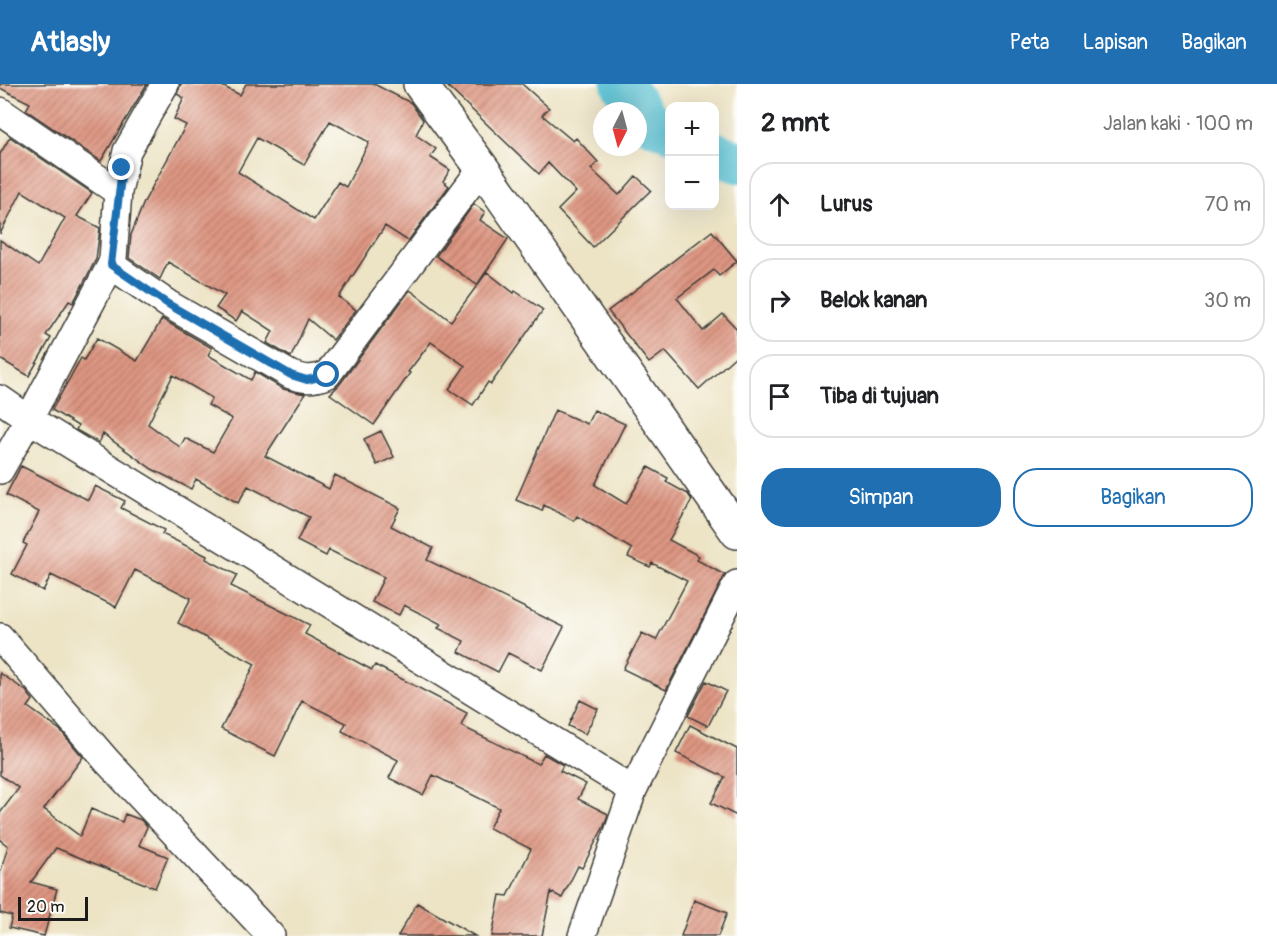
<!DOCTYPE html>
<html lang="id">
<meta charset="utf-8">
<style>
body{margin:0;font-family:Pangolin,sans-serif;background:#f6f6f6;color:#202124}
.controls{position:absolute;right:18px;top:18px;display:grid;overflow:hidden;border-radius:12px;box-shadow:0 6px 24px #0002}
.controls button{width:54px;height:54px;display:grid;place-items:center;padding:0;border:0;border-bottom:2px solid #e0e0e0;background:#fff;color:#202124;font:30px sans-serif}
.compass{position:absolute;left:593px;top:18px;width:54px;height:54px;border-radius:50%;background:#fff;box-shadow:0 6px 24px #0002;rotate:186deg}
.scale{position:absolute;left:18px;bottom:15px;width:70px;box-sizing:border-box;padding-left:6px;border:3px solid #1c1c1c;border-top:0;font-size:16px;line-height:21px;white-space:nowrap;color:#1c1c1c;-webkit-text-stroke:4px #fdfcf7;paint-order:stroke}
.stop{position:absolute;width:18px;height:18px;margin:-14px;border:4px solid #1f6fb2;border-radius:50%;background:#fff}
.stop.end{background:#1f6fb2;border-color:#fff;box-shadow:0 2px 6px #0008}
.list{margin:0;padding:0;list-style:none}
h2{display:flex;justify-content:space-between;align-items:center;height:78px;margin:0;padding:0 24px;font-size:26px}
h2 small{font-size:20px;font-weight:400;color:#757577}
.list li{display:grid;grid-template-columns:39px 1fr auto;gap:18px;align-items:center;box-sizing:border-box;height:84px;margin:0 12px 12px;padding:0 12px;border:2px solid #e0e0e0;border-radius:24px}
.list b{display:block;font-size:22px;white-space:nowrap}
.list em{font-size:20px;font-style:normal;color:#757577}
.actions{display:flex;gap:12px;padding:18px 24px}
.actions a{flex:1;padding:14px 0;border:2px solid #1f6fb2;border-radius:24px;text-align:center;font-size:21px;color:#1f6fb2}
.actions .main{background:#1f6fb2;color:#fff}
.icon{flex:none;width:33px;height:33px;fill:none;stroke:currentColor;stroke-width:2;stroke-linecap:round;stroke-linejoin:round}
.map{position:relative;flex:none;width:737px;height:852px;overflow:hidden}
header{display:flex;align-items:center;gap:36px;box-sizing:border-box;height:84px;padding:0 30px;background:#1f6fb2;color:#fff}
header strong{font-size:28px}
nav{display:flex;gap:33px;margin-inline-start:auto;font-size:21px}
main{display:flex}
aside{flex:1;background:#fff}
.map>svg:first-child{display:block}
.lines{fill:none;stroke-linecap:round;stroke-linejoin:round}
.river{stroke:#5ac3d6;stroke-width:42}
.building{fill:url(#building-hatch);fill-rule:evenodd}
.street-casing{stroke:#3b3a36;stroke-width:30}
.secondary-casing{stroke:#3b3a36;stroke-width:36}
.street{stroke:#fff;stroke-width:27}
.secondary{stroke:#fff;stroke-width:33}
.route{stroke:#1f6fb2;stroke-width:8}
</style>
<header>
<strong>Atlasly</strong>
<nav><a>Peta</a><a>Lapisan</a><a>Bagikan</a></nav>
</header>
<main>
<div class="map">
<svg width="737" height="852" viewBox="0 0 737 852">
<defs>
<pattern id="building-hatch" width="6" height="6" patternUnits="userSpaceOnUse" patternTransform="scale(1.5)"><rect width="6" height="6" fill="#de9682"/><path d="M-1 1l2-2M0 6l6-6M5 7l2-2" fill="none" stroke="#b37a6a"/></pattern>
</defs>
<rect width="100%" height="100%" fill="#fdfcf7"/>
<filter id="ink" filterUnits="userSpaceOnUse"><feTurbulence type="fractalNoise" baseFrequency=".0167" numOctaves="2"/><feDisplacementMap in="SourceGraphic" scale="12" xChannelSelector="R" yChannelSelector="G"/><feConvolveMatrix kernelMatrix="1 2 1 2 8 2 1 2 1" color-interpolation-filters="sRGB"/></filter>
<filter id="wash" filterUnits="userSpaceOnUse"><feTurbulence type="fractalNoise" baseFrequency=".008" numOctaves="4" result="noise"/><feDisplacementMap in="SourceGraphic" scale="24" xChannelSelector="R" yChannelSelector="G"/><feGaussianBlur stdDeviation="1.35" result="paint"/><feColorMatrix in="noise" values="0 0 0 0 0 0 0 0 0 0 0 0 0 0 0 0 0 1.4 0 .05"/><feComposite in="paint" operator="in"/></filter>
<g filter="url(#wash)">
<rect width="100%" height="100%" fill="#ede4c6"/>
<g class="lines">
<path class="river" d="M 622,0 L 649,38 L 670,47
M 714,68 L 737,78"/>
</g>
<g id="blocks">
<path class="building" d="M 0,0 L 147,0 L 101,77 L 26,26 L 30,19 L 0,4 Z
M 181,0 L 218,0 L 240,11 L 246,0 L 374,0 L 411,19 L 423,36 L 416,51 L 436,65 L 430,73 L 450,86 L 443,97 L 449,102 L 408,157 L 385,142 L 339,213 L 356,226 L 333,256 L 308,235 L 291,273 L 267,259 L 273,247 L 242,227 L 236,237 L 216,224 L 225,211 L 168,178 L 160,195 L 129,174 L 131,151 L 144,118 L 186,41 L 174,35 L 184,14 L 177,10 ZM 330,37 L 369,58 L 346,103 L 338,98 L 314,136 L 238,88 L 257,54 L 304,81 Z
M 445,0 L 522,0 L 549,24 L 542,31 L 573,57 L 576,54 L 598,78 L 591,85 L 619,111 L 636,92 L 651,106 L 593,163 L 558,126 L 576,108 L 548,79 L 539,90 Z
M 10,53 L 92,109 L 77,132 L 100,144 L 96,175 L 73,219 L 69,217 L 46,251 L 51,254 L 29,292 L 0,275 L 0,156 L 38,182 L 65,134 L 22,107 L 0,150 L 0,70 Z
M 474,120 L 485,128 L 480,136 L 508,155 L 477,201 L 436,172 Z
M 712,147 L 737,177 L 719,192 L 714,186 L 677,214 L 703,247 L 723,230 L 737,245 L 737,271 L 699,305 L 665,267 L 649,279 L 608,227 Z
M 487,188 L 514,209 L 515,207 L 543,226 L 491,300 L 488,298 L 473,321 L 449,305 L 465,282 L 431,258 L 408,288 L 410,289 L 374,341 L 330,310 L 340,300 L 410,206 L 451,237 Z
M 162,235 L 212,264 L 208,271 L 251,296 L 255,288 L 283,305 L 305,310 L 265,372 L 329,405 L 335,391 L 400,424 L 391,442 L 433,464 L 427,476 L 564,543 L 542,586 L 508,569 L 498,588 L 459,568 L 464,557 L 438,544 L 441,540 L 404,521 L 399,531 L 372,518 L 384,493 L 329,466 L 326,472 L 297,457 L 309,433 L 248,402 L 238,419 L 196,395 L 191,405 L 152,385 L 103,350 L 99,359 L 76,346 L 78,342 L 52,326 L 81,274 L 84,276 L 97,254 L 137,277 ZM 173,291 L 212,314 L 208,321 L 232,335 L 213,368 L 185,354 L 180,363 L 148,340 Z
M 555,326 L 587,340 L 594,326 L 625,340 L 595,401 L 626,420 L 648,383 L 668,394 L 666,398 L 688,410 L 692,416 L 669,456 L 699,472 L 697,476 L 725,491 L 666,606 L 623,585 L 642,549 L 656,556 L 687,497 L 652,479 L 650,483 L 628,473 L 632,465 L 577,432 L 574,437 L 544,421 L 542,427 L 516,416 Z
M 381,347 L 394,373 L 377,381 L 364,355 Z
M 21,382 L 88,416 L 95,402 L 125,417 L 121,424 L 164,446 L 162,450 L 207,472 L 206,475 L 237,491 L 231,502 L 310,541 L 305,550 L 372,586 L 375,581 L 467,629 L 461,642 L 538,680 L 544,670 L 563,681 L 560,687 L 586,700 L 578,715 L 608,730 L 604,742 L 582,784 L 578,782 L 562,814 L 551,808 L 542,852 L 492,852 L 500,811 L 508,812 L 531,765 L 489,744 L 499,724 L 433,691 L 423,711 L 389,694 L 398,676 L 342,647 L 346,639 L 302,617 L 275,672 L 221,645 L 255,580 L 178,539 L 191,514 L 135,486 L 116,523 L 51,491 L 43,507 L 12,490 L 27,461 L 23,459 L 39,428 L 6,411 Z
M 0,589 L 26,607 L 33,616 L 28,623 L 60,646 L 83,673 L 44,725 L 80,752 L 91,725 L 122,738 L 125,730 L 141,736 L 147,743 L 139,761 L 168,773 L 155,804 L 56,764 L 31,798 L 57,805 L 44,852 L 9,844 L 12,832 L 0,829 L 0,790 L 8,762 L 0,756 L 0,729 L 19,704 L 0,691 Z
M 706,597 L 726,607 L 708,642 L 688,632 Z
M 580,616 L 598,625 L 585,650 L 568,642 Z
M 690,641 L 737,665 L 737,732 L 711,719 L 725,693 L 676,669 Z
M 694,816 L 727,829 L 718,852 L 681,852 Z
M 417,819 L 475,852 L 398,852 Z"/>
</g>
</g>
<g filter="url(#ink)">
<use href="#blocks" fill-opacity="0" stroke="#3b3a36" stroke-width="1.5"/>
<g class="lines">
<g class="street-casing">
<path id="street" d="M 0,27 L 118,108
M 111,181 L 168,220 L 291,291 C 307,296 312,296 327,291 L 482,84
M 0,315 L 29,335 L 633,706
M 0,386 L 29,335 L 111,181 L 113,175 L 118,108 L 127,67 L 165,0
M 0,553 L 107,677 L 271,852
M 582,852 L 633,706 L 737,500"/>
</g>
<g class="secondary-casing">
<path id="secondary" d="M 420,0 L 482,84 L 737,448"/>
</g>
<use href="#street" class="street"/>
<use href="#secondary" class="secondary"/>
</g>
</g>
<g class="lines" filter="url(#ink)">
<path class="route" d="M 122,84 L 111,181 L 168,220 L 291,291 L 307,296 L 327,291"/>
</g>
</svg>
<div class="controls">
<button>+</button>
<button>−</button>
</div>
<svg class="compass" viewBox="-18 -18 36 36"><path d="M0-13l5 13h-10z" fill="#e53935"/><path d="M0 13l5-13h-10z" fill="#757577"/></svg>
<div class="scale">20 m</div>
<div class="stop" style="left:327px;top:291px"></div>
<div class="stop end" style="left:122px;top:84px"></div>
</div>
<aside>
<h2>2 mnt<small>Jalan kaki · 100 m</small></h2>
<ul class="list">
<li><svg class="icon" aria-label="ahead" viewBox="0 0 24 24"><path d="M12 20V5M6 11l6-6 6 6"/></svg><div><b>Lurus</b></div><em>70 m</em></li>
<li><svg class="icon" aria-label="right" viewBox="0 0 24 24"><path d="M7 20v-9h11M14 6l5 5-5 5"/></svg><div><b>Belok kanan</b></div><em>30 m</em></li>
<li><svg class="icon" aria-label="arrive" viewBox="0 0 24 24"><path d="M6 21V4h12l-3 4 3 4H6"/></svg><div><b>Tiba di tujuan</b></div></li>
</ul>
<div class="actions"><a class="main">Simpan</a><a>Bagikan</a></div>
</aside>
</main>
